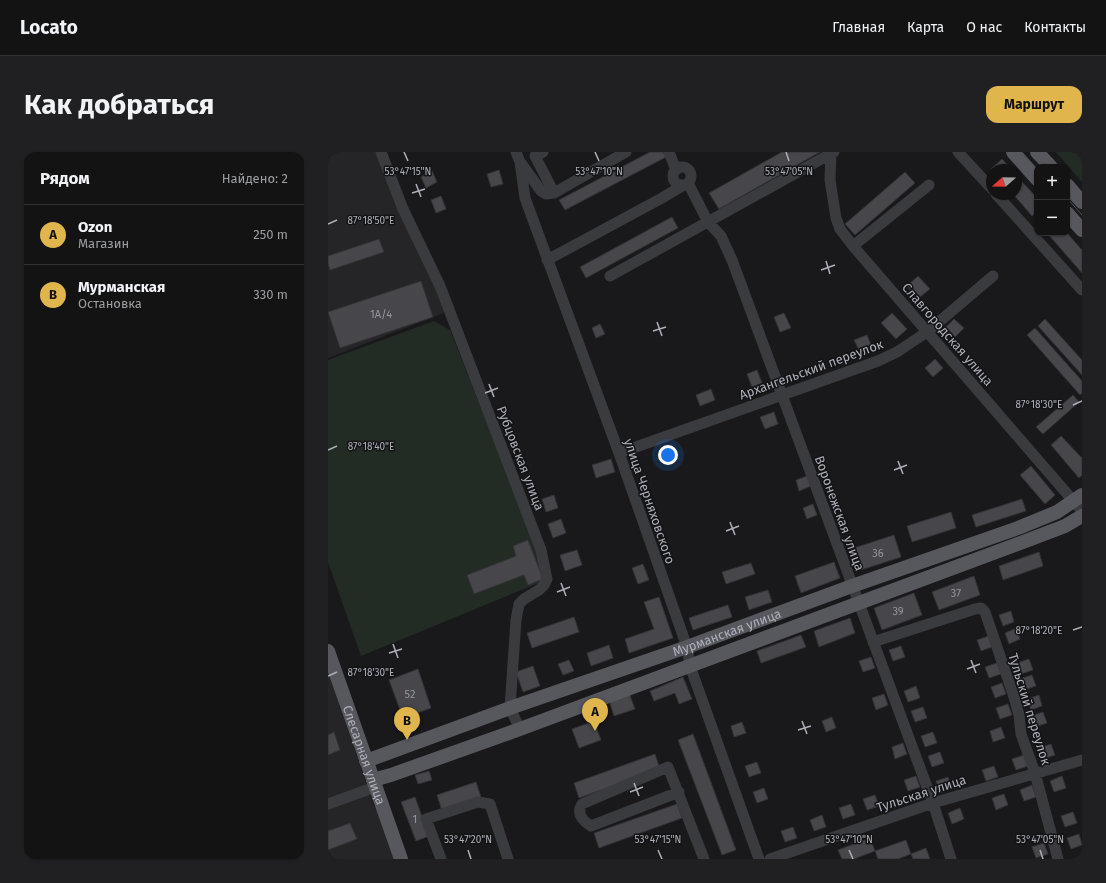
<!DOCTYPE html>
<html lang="ru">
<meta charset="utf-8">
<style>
body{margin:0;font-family:"Fira Sans",sans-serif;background:#202022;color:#f1f3f6}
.controls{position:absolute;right:12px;top:12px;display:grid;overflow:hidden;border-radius:8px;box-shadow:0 1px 3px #0004}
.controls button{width:36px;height:36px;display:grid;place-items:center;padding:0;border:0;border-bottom:1px solid #323234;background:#131314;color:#f1f3f6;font:20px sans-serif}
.compass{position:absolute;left:658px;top:12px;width:36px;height:36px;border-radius:50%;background:#131314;box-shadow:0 1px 3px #0004;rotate:250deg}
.you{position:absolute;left:340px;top:303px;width:14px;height:14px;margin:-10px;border:3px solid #fff;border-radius:50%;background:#1a73e8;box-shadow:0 0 0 6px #1a73e833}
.badge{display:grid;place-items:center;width:26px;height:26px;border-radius:50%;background:#e0b64c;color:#111;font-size:13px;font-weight:700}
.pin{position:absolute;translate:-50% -33px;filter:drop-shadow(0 1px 2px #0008)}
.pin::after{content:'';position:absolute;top:21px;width:14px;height:12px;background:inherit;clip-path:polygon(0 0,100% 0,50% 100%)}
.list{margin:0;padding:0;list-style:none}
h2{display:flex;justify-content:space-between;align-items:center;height:52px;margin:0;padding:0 16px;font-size:17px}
h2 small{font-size:13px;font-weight:400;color:#9d9ea0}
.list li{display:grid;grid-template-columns:26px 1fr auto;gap:12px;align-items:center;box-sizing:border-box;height:60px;padding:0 16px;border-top:1px solid #323234}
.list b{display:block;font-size:15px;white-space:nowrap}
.list p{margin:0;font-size:13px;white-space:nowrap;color:#9d9ea0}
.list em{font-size:13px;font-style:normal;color:#9d9ea0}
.map{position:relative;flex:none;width:754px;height:707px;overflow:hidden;border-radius:12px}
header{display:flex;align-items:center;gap:24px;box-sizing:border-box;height:56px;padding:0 20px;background:#131314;border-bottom:1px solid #323234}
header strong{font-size:19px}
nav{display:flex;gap:22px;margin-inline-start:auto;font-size:14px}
.intro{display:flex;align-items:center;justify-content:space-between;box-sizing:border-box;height:96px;padding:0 24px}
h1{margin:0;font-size:28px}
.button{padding:10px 18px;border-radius:12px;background:#e0b64c;color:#111;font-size:14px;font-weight:700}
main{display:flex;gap:24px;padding:0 24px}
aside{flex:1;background:#131314;border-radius:12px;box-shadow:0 1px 3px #0004}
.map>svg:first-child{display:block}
.built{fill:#252528}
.green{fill:#232b25}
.building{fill:#46464b;stroke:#333337}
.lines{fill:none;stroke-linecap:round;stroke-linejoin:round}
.minor{stroke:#3a3b3f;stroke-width:11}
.major{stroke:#57585e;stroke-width:14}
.tram{stroke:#525358;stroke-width:1}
.ticks{fill:none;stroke:#adb0b9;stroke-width:1.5}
.labels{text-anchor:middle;stroke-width:3;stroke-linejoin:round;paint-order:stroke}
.number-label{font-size:11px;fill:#93969e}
.street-label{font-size:13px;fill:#adb0b9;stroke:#141416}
.ticks-label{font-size:10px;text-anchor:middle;fill:#adb0b9;stroke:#141416;stroke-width:3;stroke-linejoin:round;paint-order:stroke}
</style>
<header>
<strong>Locato</strong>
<nav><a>Главная</a><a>Карта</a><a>О нас</a><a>Контакты</a></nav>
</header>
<div class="intro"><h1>Как добраться</h1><a class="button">Маршрут</a></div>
<main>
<aside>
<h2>Рядом<small>Найдено: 2</small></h2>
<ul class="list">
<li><span class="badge">A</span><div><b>Ozon</b><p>Магазин</p></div><em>250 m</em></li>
<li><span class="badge">B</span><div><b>Мурманская</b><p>Остановка</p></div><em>330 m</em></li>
</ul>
</aside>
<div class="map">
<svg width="754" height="707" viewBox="0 0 754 707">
<rect width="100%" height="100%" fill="#19191b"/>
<path class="built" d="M 0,0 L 52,0 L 121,159 L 0,206 Z
M 0,520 L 47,657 L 54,659 L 73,707 L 0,707 Z"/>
<path class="green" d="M 728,0 L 754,0 L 754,30 Z
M 106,169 L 122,178 L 200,375 L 218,428 L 33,504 L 0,410 L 0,208 Z"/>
<path class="building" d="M 322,0 L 335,0 L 338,5 L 237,58 L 231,48 Z
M 454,0 L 492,0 L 391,57 L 381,41 Z
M 674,7 L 684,18 L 664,18 L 663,17 Z
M 171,18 L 175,32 L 163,35 L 159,22 Z
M 104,19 L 109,30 L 98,36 L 93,25 Z
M 577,20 L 587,31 L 527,83 L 517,72 Z
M 688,23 L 709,46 L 709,60 L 704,64 L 685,42 L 688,42 Z
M 113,44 L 118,57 L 108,61 L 103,48 Z
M 344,65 L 350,76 L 258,126 L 252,115 Z
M 719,81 L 739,81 L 754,98 L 754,121 Z
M 51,87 L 56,100 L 2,118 L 0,112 L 0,104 Z
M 590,124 L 602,137 L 592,145 L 584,136 L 582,138 L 579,134 Z
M 93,129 L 105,165 L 12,196 L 0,160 Z
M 456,161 L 463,176 L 452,180 L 446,165 Z
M 564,161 L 579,177 L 568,187 L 553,171 Z
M 626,167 L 636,176 L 627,185 L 618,175 Z
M 717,167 L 754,208 L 754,223 L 710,174 Z
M 272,172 L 277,182 L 268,186 L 264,176 Z
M 707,176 L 754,229 L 754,241 L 752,243 L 699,183 Z
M 539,183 L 543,193 L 531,198 L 526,188 Z
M 607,207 L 615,216 L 605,225 L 597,216 Z
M 429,218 L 434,231 L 424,235 L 419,222 Z
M 383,237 L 387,248 L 372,254 L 368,243 Z
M 745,243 L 751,250 L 715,282 L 708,275 Z
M 446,260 L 450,272 L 437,277 L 432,265 Z
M 733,284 L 754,306 L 754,323 L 751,326 L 723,293 Z
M 283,307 L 287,320 L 268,326 L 264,313 Z
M 703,314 L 727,343 L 717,352 L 692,323 Z
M 479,324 L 483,334 L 471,339 L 468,328 Z
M 226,343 L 230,356 L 218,360 L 214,347 Z
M 694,347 L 698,359 L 648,375 L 644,363 Z
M 485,352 L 489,363 L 479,367 L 475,356 Z
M 623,360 L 628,376 L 584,390 L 579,374 Z
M 233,367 L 238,381 L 225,386 L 220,372 Z
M 566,383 L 573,405 L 533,418 L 526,396 Z
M 200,388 L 215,427 L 200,433 L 196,423 L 146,442 L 139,423 L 188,404 L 185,394 Z
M 249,398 L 254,413 L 237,419 L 232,403 Z
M 711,400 L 715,414 L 675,428 L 671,414 Z
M 506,410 L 512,426 L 473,441 L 467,424 Z
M 423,411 L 427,422 L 398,432 L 394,420 Z
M 315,412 L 321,428 L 310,432 L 304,416 Z
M 646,424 L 652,443 L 611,458 L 604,440 Z
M 440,438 L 444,450 L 421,458 L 417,445 Z
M 586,441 L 594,463 L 554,478 L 546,456 Z
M 331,445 L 345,486 L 301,501 L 297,487 L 326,477 L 316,450 Z
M 400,453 L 404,465 L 365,478 L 361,466 Z
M 683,459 L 686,470 L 675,474 L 671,463 Z
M 246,465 L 251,480 L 204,496 L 199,481 Z
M 522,466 L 527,481 L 491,495 L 486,479 Z
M 689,476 L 692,487 L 681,492 L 677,481 Z
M 473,483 L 478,495 L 433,511 L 429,499 Z
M 661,484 L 664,495 L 653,499 L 649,488 Z
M 281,493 L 285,506 L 263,514 L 259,501 Z
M 573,494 L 577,505 L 565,509 L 561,498 Z
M 543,505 L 547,516 L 535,520 L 531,509 Z
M 701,507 L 705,518 L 693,522 L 689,511 Z
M 241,508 L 246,519 L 235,523 L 230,512 Z
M 669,511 L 673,522 L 661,526 L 657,515 Z
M 205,514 L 212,534 L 195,540 L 188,520 Z
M 90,517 L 103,556 L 75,566 L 61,528 Z
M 704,523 L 708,534 L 696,538 L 692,527 Z
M 355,525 L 364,547 L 351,552 L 347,541 L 326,549 L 322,539 Z
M 674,531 L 678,542 L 667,546 L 663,535 Z
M 588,534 L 592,546 L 580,550 L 576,539 Z
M 301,541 L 307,557 L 286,564 L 281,548 Z
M 556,542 L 560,553 L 548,558 L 544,546 Z
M 711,543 L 714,554 L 703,558 L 699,547 Z
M 680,552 L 684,563 L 672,567 L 668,556 Z
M 595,555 L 599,566 L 587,570 L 583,559 Z
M 715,560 L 719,571 L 707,575 L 703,564 Z
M 504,565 L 508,576 L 498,580 L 494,569 Z
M 266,569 L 273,588 L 251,596 L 244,577 Z
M 414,570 L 418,581 L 406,585 L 403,574 Z
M 673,575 L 677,586 L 665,590 L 662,579 Z
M 6,580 L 12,598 L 0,603 L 0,583 Z
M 605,580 L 609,591 L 597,595 L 593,584 Z
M 365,582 L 408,698 L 394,703 L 350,588 Z
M 575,591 L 579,602 L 567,607 L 564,595 Z
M 723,592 L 727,603 L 715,607 L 711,596 Z
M 612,600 L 616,611 L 604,615 L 600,604 Z
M 327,602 L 332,617 L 251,646 L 246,631 Z
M 696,603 L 700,614 L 688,618 L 684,607 Z
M 429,610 L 433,621 L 421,625 L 417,614 Z
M 666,614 L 670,625 L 658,629 L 654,618 Z
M 101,619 L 104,628 L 90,632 L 87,623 Z
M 588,624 L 592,635 L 580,639 L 576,628 Z
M 734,624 L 738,636 L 726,640 L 722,629 Z
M 620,625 L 624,636 L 612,641 L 608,629 Z
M 148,630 L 153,645 L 114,659 L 109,643 Z
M 704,633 L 708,645 L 696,649 L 692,638 Z
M 436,636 L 440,647 L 429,651 L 425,640 Z
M 676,642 L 680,653 L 668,658 L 664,646 Z
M 547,643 L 551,654 L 539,658 L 535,647 Z
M 87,645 L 101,684 L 88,689 L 73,650 Z
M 349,652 L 354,666 L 271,696 L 266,681 Z
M 523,652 L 527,663 L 515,667 L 511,656 Z
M 632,656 L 636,667 L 624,672 L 620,661 Z
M 745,660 L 749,671 L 737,675 L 733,664 Z
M 494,663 L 498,675 L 486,679 L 482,668 Z
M 22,671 L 29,687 L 0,698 L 0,679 Z
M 465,675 L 469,686 L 457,690 L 453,679 Z
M 751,682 L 754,693 L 743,697 L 739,686 Z
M 542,686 L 547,699 L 578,688 L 583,702 L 598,696 L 602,707 L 585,707 L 583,702 L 570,707 L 550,707 L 547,699 L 526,707 L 514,707 L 510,698 Z
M 716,691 L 720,702 L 708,706 L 704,695 Z"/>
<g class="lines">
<path class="minor" d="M 53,0 L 75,57 L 112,134 L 213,398 L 219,427 L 216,433 L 211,438 L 196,447 L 191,452 L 188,468 L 182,556 L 192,577
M 188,0 L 192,10 L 197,46 L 291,301 L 359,495 L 362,514 L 431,707
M 215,0 L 207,4 L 226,41
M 341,0 L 348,18
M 503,0 L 502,28 L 508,66 L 512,77 L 525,94 L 754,359
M 630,0 L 664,37
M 193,11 L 213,39 L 218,42 L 226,41 L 298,0
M345 24a9 9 0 1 1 18 0a9 9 0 1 1-18 0Z
M 360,31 L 380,70 L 393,84 L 404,108 L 605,651 L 623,707
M 668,42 L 754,138
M 525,94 L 601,33
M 219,108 L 334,46 L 354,34
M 282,124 L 506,0
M 291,301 L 550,209 L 569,200 L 599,180 L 665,124
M 545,490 L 647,457 L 653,456 L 657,460 L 686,545 L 691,563 L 693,582 L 707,621 L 730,707
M 351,640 L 263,674 C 255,669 248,662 254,652 L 340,615 L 376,707
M 0,652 L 47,635
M 113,707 L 98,667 L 150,650 L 162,652 L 180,707
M 442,707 L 605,651 L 754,608"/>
<g class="major">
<path d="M 685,0 L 709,27"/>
<path d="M 709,0 L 723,15"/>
<path d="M 739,33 L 754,50"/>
<path d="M 739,61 L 754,78"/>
<path id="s1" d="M 0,499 L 73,707"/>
<path id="s2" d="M 38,609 L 182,556 L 359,495 L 524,434 L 690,376 L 729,360 L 754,343"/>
<path d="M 45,628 L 63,623 L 192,577 L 695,390 L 737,374 L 754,364"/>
</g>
<path class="tram" d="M 693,0 L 709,18
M 739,46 L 754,63"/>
</g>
<path class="ticks" d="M 76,0 L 80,9M 267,0 L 271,9M 458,0 L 461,9M 88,32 L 93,45M 84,41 L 97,37M 0,72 L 9,68M 498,109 L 502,122M 493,118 L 507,113M 329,170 L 334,184M 325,179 L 338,175M 161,232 L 166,245M 157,241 L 170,236M 745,253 L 754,249M 0,298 L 9,294M 570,309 L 575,322M 566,318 L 579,313M 402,370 L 407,383M 398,379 L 411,374M 233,431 L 238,444M 229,440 L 242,435M 745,478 L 754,475M 65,492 L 70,506M 61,501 L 74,497M 643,508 L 648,521M 639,517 L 652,512M 0,524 L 9,520M 474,569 L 479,582M 470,578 L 483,574M 306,631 L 311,644M 302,640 L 315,635M 140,698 L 143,707M 330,698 L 334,707M 521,698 L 525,707M 712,698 L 715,707"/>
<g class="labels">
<g class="number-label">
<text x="53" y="166">1А/4</text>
<text x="550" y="405">36</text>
<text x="628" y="445">37</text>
<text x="570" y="463">39</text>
<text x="82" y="546">52</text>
<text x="87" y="671">1</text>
</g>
<g class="street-label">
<text transform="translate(620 182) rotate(49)" y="5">Славгородская улица</text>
<text transform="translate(483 217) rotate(-20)" y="5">Архангельский переулок</text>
<text transform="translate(193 306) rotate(69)" y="5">Рубцовская улица</text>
<text transform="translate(322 349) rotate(71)" y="5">улица Черняховского</text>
<text transform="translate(512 361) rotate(70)" y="5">Воронежская улица</text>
<text dy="5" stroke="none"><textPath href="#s2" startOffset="383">Мурманская улица</textPath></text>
<text transform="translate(702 557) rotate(73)" y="5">Тульский переулок</text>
<text dy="5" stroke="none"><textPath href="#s1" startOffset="110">Слесарная улица</textPath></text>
<text transform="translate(593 641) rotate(-18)" y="5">Тульская улица</text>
</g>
</g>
<g class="ticks-label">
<text x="80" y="23">53°47'15"N</text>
<text x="271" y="23">53°47'10"N</text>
<text x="461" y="23">53°47'05"N</text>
<text x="43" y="72">87°18'50"E</text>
<text x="711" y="256">87°18'30"E</text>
<text x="43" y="298">87°18'40"E</text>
<text x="711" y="482">87°18'20"E</text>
<text x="43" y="524">87°18'30"E</text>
<text x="140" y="691">53°47'20"N</text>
<text x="330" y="691">53°47'15"N</text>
<text x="521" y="691">53°47'10"N</text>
<text x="712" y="691">53°47'05"N</text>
</g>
</svg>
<div class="controls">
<button>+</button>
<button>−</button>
</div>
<svg class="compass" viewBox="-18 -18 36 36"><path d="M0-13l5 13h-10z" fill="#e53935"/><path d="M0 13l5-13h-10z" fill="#9d9ea0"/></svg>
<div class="you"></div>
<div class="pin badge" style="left:267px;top:579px">A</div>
<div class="pin badge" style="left:79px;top:588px">B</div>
</div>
</main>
